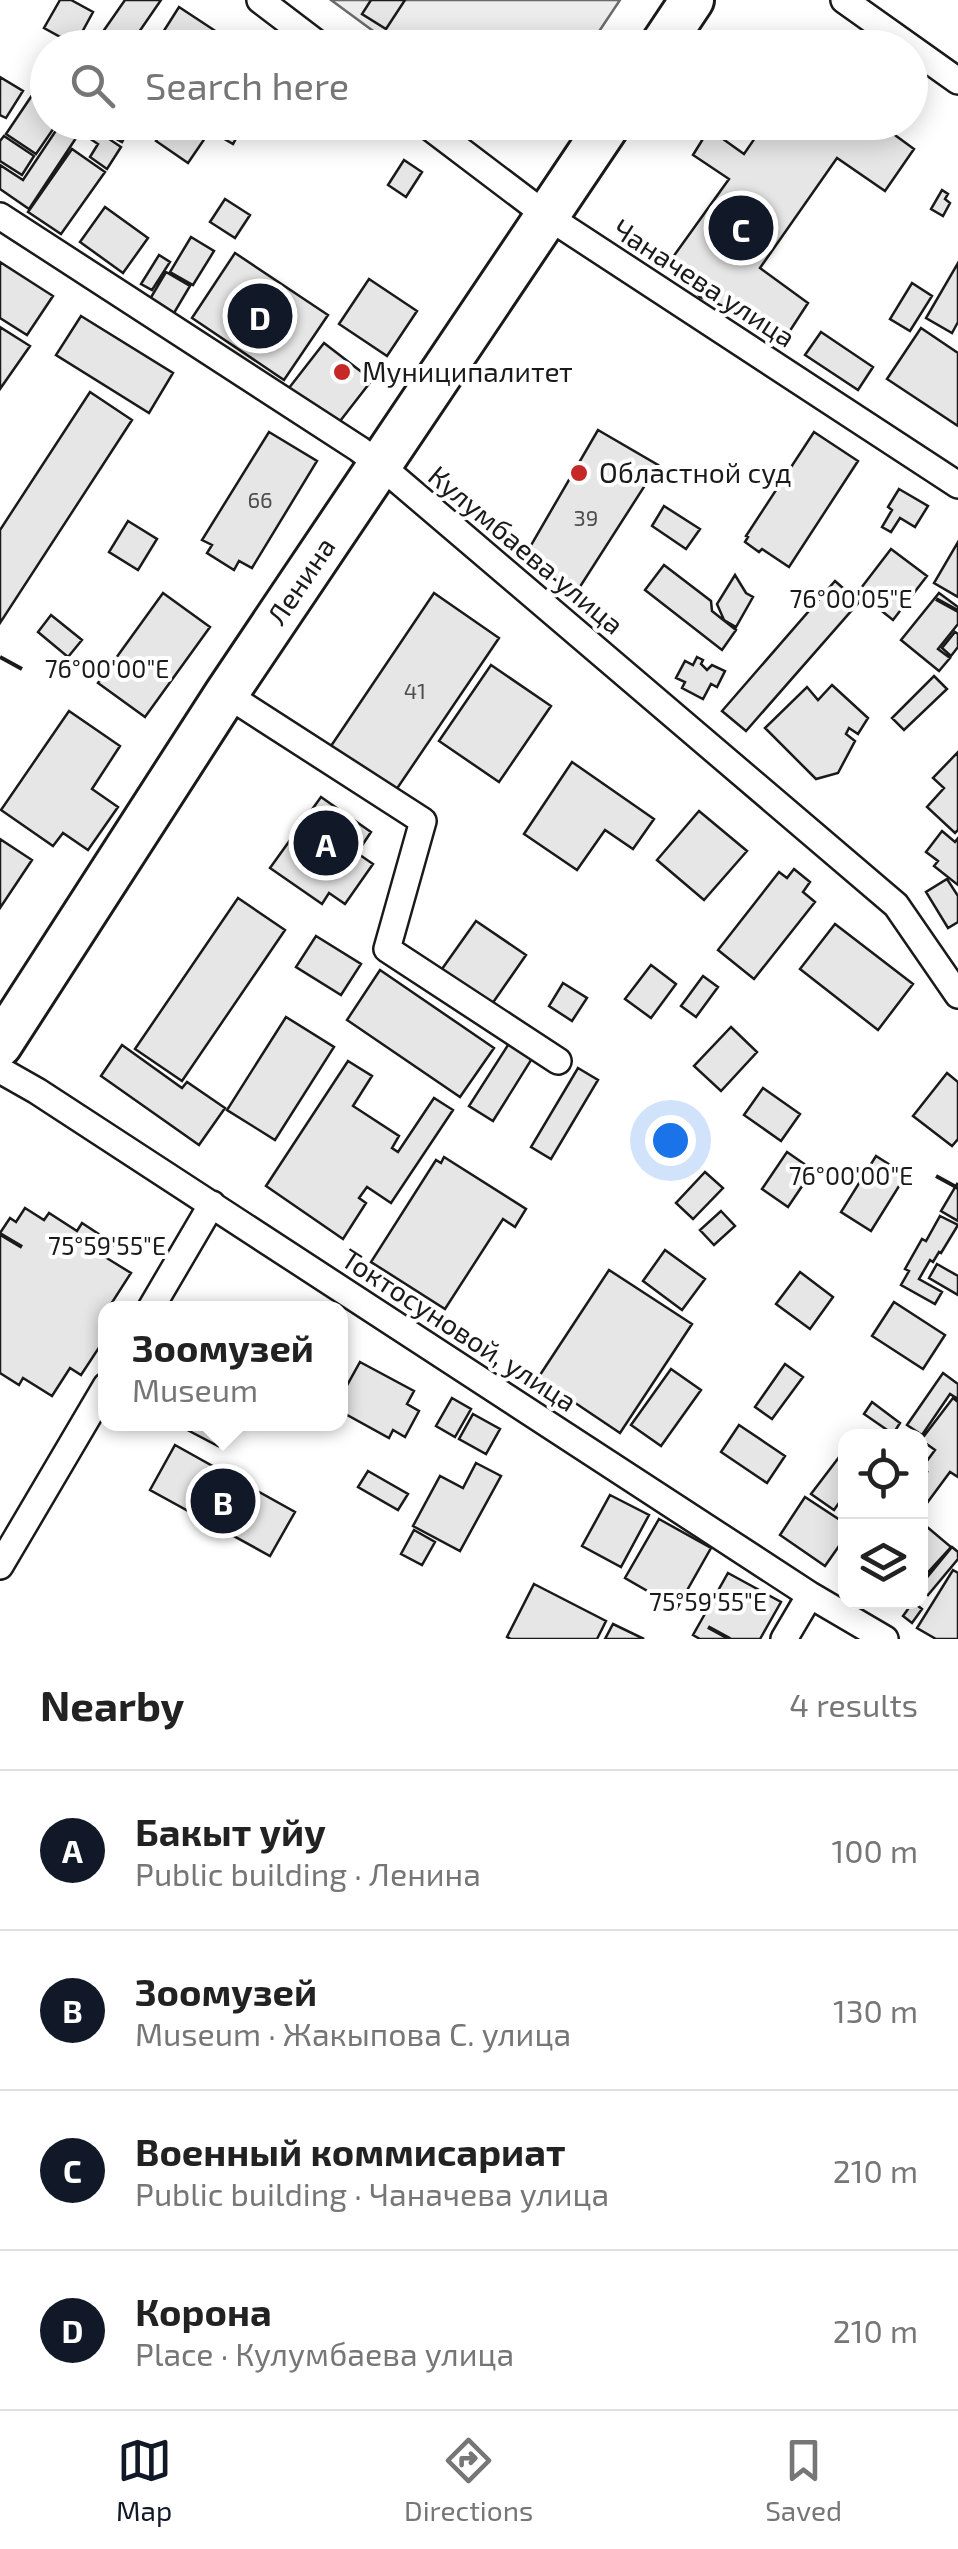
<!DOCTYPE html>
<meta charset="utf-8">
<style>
body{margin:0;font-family:"Exo 2",sans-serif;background:#f2f2f2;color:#222}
.controls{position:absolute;right:30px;bottom:30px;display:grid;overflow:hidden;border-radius:20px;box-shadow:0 5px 25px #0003}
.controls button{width:90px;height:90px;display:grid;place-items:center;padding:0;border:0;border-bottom:2px solid #e0e0e0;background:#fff;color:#222;font:50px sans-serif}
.you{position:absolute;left:670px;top:1140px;width:35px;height:35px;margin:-25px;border:8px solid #fff;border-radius:50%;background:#1a73e8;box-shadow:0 0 0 15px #1a73e833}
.badge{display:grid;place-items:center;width:65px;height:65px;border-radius:50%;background:#111827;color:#fff;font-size:32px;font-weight:700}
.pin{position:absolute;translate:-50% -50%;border:5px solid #fff;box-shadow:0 2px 10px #0006}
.popup{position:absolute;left:98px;top:1301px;width:250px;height:130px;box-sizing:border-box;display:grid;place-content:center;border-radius:20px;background:#fff;filter:drop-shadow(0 2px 8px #0005);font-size:32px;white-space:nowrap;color:#767676}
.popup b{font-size:38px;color:#222}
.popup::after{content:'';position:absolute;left:50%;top:100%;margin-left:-20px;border:20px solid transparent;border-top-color:#fff}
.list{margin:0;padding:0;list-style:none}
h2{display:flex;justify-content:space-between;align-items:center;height:130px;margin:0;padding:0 40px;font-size:42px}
h2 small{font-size:32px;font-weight:400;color:#767676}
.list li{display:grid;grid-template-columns:65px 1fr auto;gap:30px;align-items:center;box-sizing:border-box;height:160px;padding:0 40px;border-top:2px solid #e0e0e0}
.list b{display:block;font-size:38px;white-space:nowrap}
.list p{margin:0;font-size:32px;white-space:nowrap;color:#767676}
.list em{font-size:32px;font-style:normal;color:#767676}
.icon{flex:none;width:55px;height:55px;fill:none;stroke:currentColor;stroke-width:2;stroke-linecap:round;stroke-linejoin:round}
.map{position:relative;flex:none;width:958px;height:1639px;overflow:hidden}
.search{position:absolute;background:#fff;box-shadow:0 5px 25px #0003;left:30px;right:30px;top:30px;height:110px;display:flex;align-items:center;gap:25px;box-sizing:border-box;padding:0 35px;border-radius:55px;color:#767676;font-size:38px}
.sheet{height:770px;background:#fff}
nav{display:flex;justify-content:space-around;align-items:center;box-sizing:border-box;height:140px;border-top:2px solid #e0e0e0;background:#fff;font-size:28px;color:#767676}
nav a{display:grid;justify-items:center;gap:5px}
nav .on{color:#111827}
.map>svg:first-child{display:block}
.built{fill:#ededed;stroke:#6a6a6a;stroke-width:2.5}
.building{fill:#e6e6e6;stroke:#1a1a1a;stroke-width:2.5}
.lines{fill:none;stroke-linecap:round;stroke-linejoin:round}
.street-casing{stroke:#1a1a1a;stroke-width:30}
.primary-casing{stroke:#1a1a1a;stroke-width:48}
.street{stroke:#fff;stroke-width:25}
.primary{stroke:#fff;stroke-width:42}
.ticks{fill:none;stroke:#1a1a1a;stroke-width:4}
.poi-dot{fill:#c62828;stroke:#fff;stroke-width:4}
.labels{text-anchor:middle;stroke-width:8;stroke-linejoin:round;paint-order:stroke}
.number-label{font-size:22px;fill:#4d4d4d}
.street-label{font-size:28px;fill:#1a1a1a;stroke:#fff}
.poi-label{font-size:28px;fill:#1a1a1a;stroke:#fff;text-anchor:start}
.ticks-label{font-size:25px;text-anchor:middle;fill:#1a1a1a;stroke:#fff;stroke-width:8;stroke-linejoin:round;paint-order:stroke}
</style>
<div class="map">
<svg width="958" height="1639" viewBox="0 0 958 1639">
<rect width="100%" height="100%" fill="#fff"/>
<path class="built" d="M 331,0 L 620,0 L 588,48 L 395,47 Z"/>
<path class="building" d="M 60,0 L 71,0 L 93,12 L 75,45 L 44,28 Z
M 125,0 L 161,0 L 128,48 L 96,48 L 93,46 Z
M 371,0 L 405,0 L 386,29 L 362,14 Z
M 179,7 L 217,32 L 208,45 L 212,48 L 153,48 Z
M 0,77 L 23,91 L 6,118 L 0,115 Z
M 39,85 L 48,90 L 48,122 L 58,122 L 36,154 L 6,134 Z
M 65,122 L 84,122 L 121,147 L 107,169 L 90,157 L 98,144 Z
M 97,122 L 133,122 L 122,142 L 94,127 Z
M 168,122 L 189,123 L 216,122 L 188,163 L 156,141 Z
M 222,122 L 245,122 L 233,144 L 216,134 Z
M 766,122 L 877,122 L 914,149 L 885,191 L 837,158 L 760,268 L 808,303 L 782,343 L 731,309 L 700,297 L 668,264 L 729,179 L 693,155 L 709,129 L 744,154 Z
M 61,123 L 78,135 L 29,209 L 0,189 L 0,165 L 23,180 Z
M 4,136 L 34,156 L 22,175 L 0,161 L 0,141 Z
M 72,149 L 105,172 L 61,234 L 28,212 Z
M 404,160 L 422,172 L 406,197 L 388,185 Z
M 942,190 L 948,194 L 945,199 L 950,203 L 943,216 L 931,209 Z
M 225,199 L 250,215 L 235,238 L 210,222 Z
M 105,207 L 148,238 L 123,273 L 80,242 Z
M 191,237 L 214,251 L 193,285 L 170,272 Z
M 235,253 L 328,315 L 284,380 L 192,318 Z
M 159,255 L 170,262 L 152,290 L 141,284 Z
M 0,262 L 53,296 L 27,335 L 0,318 Z
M 958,263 L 958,322 L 952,333 L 926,318 Z
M 166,272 L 190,286 L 174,313 L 150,299 Z
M 369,279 L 417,311 L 387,356 L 339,324 Z
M 912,283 L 932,296 L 910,331 L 890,319 Z
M 81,316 L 173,373 L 149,413 L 56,355 Z
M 0,327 L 30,346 L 0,389 Z
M 921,328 L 958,353 L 958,426 L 887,379 Z
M 821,332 L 873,367 L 858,390 L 805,355 Z
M 324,343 L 372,380 L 337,425 L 289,388 Z
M 90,392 L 132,420 L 0,623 L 0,530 Z
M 598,430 L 658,465 L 576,593 L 523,559 Z
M 269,432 L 317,461 L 252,568 L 239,561 L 234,570 L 207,553 L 212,545 L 202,540 Z
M 814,432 L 858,461 L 789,567 L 762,549 L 759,552 L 745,542 L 748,537 L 746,536 Z
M 899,489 L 928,506 L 915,527 L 900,518 L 891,532 L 882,527 L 892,510 L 888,507 Z
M 664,506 L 700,529 L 686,549 L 652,526 Z
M 128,521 L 157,539 L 138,570 L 109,552 Z
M 958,542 L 958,597 L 934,583 Z
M 891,549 L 927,576 L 893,620 L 858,592 Z
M 664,565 L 711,601 L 712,611 L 736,630 L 722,650 L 645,590 Z
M 735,575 L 746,593 L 753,597 L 736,627 L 724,620 L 717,604 Z
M 835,581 L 859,602 L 746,731 L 722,711 Z
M 163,593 L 210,627 L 145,717 L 98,683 Z
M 434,593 L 499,638 L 394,793 L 331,746 Z
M 939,593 L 958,607 L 958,624 L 938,649 L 950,658 L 939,671 L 901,640 Z
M 51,615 L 82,640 L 68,657 L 38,632 Z
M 955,632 L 958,634 L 958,647 L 951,656 L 942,648 Z
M 697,657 L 703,660 L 701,664 L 707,670 L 712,665 L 725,671 L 717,687 L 711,684 L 703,699 L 682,688 L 685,682 L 676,678 L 685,661 L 693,665 Z
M 491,665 L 551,706 L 499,782 L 439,741 Z
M 934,676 L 947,689 L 904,730 L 892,718 Z
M 832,685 L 868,718 L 858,734 L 849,728 L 846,734 L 855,741 L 838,773 L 816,779 L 765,728 L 807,687 L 818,700 Z
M 69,711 L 120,746 L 92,789 L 118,807 L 88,850 L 63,833 L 53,846 L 1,810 Z
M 958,752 L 958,830 L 955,833 L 927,807 L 944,788 L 933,778 Z
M 572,762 L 654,819 L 633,849 L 605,830 L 577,870 L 524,834 Z
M 321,797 L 371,832 L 357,853 L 373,864 L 345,904 L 329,893 L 322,904 L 270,868 Z
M 699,811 L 747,851 L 704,900 L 657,860 Z
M 942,831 L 955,842 L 958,838 L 958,885 L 934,866 L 938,861 L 926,852 Z
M 0,839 L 32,860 L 0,908 Z
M 794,869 L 810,882 L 803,892 L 815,902 L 754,979 L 718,950 L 779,872 L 787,878 Z
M 947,879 L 958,896 L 958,922 L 948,928 L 926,892 Z
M 238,898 L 285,930 L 182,1081 L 135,1049 Z
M 476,921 L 526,955 L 492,1004 L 442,969 Z
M 835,924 L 913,984 L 878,1030 L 800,969 Z
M 316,936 L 361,964 L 341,995 L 296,967 Z
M 651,965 L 676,984 L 651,1018 L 625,999 Z
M 380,970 L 494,1048 L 460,1097 L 347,1020 Z
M 703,976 L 718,987 L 696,1017 L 681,1006 Z
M 563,983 L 587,998 L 572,1021 L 549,1006 Z
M 286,1017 L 334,1047 L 275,1140 L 227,1110 Z
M 731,1027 L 757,1052 L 721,1091 L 694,1066 Z
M 510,1042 L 533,1057 L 493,1121 L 469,1106 Z
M 122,1045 L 182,1088 L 187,1082 L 225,1108 L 199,1145 L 101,1076 Z
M 348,1061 L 372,1076 L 353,1106 L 399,1136 L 392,1148 L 398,1152 L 434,1098 L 453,1110 L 391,1203 L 367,1187 L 359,1198 L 366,1203 L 343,1239 L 266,1186 Z
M 578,1068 L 598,1080 L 551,1159 L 531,1147 Z
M 947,1073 L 958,1082 L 958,1139 L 952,1146 L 913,1116 Z
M 763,1088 L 800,1114 L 781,1141 L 744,1115 Z
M 787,1152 L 813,1170 L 788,1207 L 762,1189 Z
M 876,1156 L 906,1175 L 871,1231 L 841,1212 Z
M 444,1157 L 526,1209 L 515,1227 L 503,1219 L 445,1309 L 371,1262 L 436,1160 L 441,1163 Z
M 705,1172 L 723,1188 L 693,1219 L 676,1203 Z
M 957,1184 L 958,1185 L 958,1221 L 941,1211 Z
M 25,1208 L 44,1220 L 49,1213 L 77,1231 L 82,1223 L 114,1244 L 105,1257 L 131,1273 L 111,1304 L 118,1308 L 106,1308 L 106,1337 L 81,1375 L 70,1368 L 52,1396 L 23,1378 L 19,1385 L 0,1373 L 0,1233 L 10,1218 L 16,1222 Z
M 721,1211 L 735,1226 L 714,1245 L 700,1230 Z
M 940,1216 L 958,1225 L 941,1253 L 939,1252 L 933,1262 L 930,1260 L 919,1279 L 942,1292 L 935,1304 L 901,1285 L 909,1271 L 905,1269 L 922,1239 L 926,1241 Z
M 665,1250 L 705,1279 L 682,1310 L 643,1281 Z
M 937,1264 L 958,1276 L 958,1295 L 929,1278 Z
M 609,1270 L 692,1324 L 620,1433 L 538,1378 Z
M 800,1272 L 833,1297 L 810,1329 L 776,1304 Z
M 894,1302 L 945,1335 L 923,1369 L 872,1336 Z
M 360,1362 L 414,1391 L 407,1404 L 419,1411 L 405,1437 L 393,1430 L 389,1438 L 340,1411 L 340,1398 Z
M 785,1364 L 803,1377 L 772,1419 L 755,1407 Z
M 671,1369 L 701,1390 L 661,1446 L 631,1425 Z
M 943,1373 L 958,1384 L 958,1399 L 950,1394 L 922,1435 L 907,1425 Z
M 452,1398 L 471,1409 L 455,1437 L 436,1426 Z
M 953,1398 L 958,1402 L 958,1477 L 950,1472 L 927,1503 L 920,1498 L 920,1481 L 927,1472 L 921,1469 L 935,1450 L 921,1440 Z
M 872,1402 L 900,1423 L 893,1434 L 864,1414 Z
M 473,1414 L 500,1429 L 486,1454 L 459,1439 Z
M 176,1424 L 229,1424 L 218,1446 Z
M 739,1425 L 785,1456 L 767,1483 L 721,1452 Z
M 175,1445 L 295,1512 L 270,1556 L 150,1490 Z
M 846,1448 L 846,1493 L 834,1510 L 811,1494 Z
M 476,1463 L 501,1476 L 460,1551 L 413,1526 L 440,1476 L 463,1488 Z
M 368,1471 L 408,1494 L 398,1510 L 358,1487 Z
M 610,1495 L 649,1515 L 621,1567 L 582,1546 Z
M 805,1497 L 846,1524 L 846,1536 L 825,1566 L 780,1535 Z
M 659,1519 L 711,1548 L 677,1608 L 625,1578 Z
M 920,1521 L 951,1547 L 920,1581 Z
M 414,1530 L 435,1542 L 422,1565 L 401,1554 Z
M 952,1547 L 958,1552 L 958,1559 L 928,1595 L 920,1589 L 920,1586 Z
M 953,1570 L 958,1573 L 958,1639 L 936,1639 L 917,1628 Z
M 728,1573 L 781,1602 L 760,1639 L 700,1639 L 693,1635 Z
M 534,1584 L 606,1621 L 597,1639 L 511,1639 L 507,1637 Z
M 913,1602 L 922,1609 L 912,1623 L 903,1616 Z
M 613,1624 L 644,1639 L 605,1639 Z"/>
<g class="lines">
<g class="street-casing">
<path id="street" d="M 260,0 L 323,48
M 844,0 L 958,81
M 423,122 L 547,216 L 958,485
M 0,216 L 359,449 L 380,465 L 896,905 L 958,995
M 226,694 L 423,821 L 387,949 L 558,1061
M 0,1070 L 37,1091 L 810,1595 L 885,1639
M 151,1308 L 212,1204
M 0,1566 L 106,1386
M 784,1639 L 810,1595"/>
</g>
<g class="primary-casing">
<path id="primary" d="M 660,48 L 692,0
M 0,1045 L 226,694 L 610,122"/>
</g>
<use href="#street" class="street"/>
<use href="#primary" class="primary"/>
</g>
<path class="ticks" d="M 936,599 L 958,611M 0,657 L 22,669M 936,1176 L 958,1188M 0,1234 L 22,1247M 708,1627 L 730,1639"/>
<g class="poi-dot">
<circle cx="342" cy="372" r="10"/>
<circle cx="579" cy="473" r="10"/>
</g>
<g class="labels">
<g class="number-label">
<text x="260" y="508">66</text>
<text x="586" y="526">39</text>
<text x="415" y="699">41</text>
</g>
<g class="street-label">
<text transform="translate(704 283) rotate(33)" y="10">Чаначева улица</text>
<text transform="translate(526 550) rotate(40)" y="10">Кулумбаева улица</text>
<text transform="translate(301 581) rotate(-56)" y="10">Ленина</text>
<text transform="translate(459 1330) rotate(33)" y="10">Токтосуновой, улица</text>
</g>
<g class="poi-label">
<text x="362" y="382">Муниципалитет</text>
<text x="599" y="483">Областной суд</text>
</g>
</g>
<g class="ticks-label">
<text x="851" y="608">76°00'05"E</text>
<text x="107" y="678">76°00'00"E</text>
<text x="851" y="1185">76°00'00"E</text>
<text x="107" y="1255">75°59'55"E</text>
<text x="708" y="1611">75°59'55"E</text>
</g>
</svg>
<div class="controls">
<button><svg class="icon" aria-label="locate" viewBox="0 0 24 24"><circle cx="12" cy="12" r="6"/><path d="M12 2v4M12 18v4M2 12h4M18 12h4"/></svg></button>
<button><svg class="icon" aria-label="layers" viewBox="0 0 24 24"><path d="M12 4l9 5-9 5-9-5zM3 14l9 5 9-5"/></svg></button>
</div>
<div class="you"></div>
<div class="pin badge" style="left:326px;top:843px">A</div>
<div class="pin badge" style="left:223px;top:1501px">B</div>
<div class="popup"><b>Зоомузей</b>Museum</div>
<div class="pin badge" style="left:741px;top:228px">C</div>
<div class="pin badge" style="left:260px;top:316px">D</div>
<div class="search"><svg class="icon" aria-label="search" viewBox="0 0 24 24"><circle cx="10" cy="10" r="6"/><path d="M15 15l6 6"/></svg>Search here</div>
</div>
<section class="sheet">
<h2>Nearby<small>4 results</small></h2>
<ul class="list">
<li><span class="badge">A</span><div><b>Бакыт уйу</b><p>Public building · Ленина</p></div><em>100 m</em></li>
<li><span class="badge">B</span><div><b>Зоомузей</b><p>Museum · Жакыпова С. улица</p></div><em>130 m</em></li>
<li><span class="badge">C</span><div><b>Военный коммисариат</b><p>Public building · Чаначева улица</p></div><em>210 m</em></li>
<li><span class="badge">D</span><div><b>Корона</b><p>Place · Кулумбаева улица</p></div><em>210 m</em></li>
</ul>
</section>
<nav>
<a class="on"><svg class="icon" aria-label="map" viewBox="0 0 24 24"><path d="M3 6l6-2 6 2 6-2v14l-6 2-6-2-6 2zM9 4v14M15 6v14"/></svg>Map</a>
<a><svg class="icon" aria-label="directions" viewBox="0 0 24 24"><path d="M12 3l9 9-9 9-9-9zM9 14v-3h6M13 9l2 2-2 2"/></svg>Directions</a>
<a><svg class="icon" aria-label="saved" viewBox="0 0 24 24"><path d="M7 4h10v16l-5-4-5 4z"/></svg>Saved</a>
</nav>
